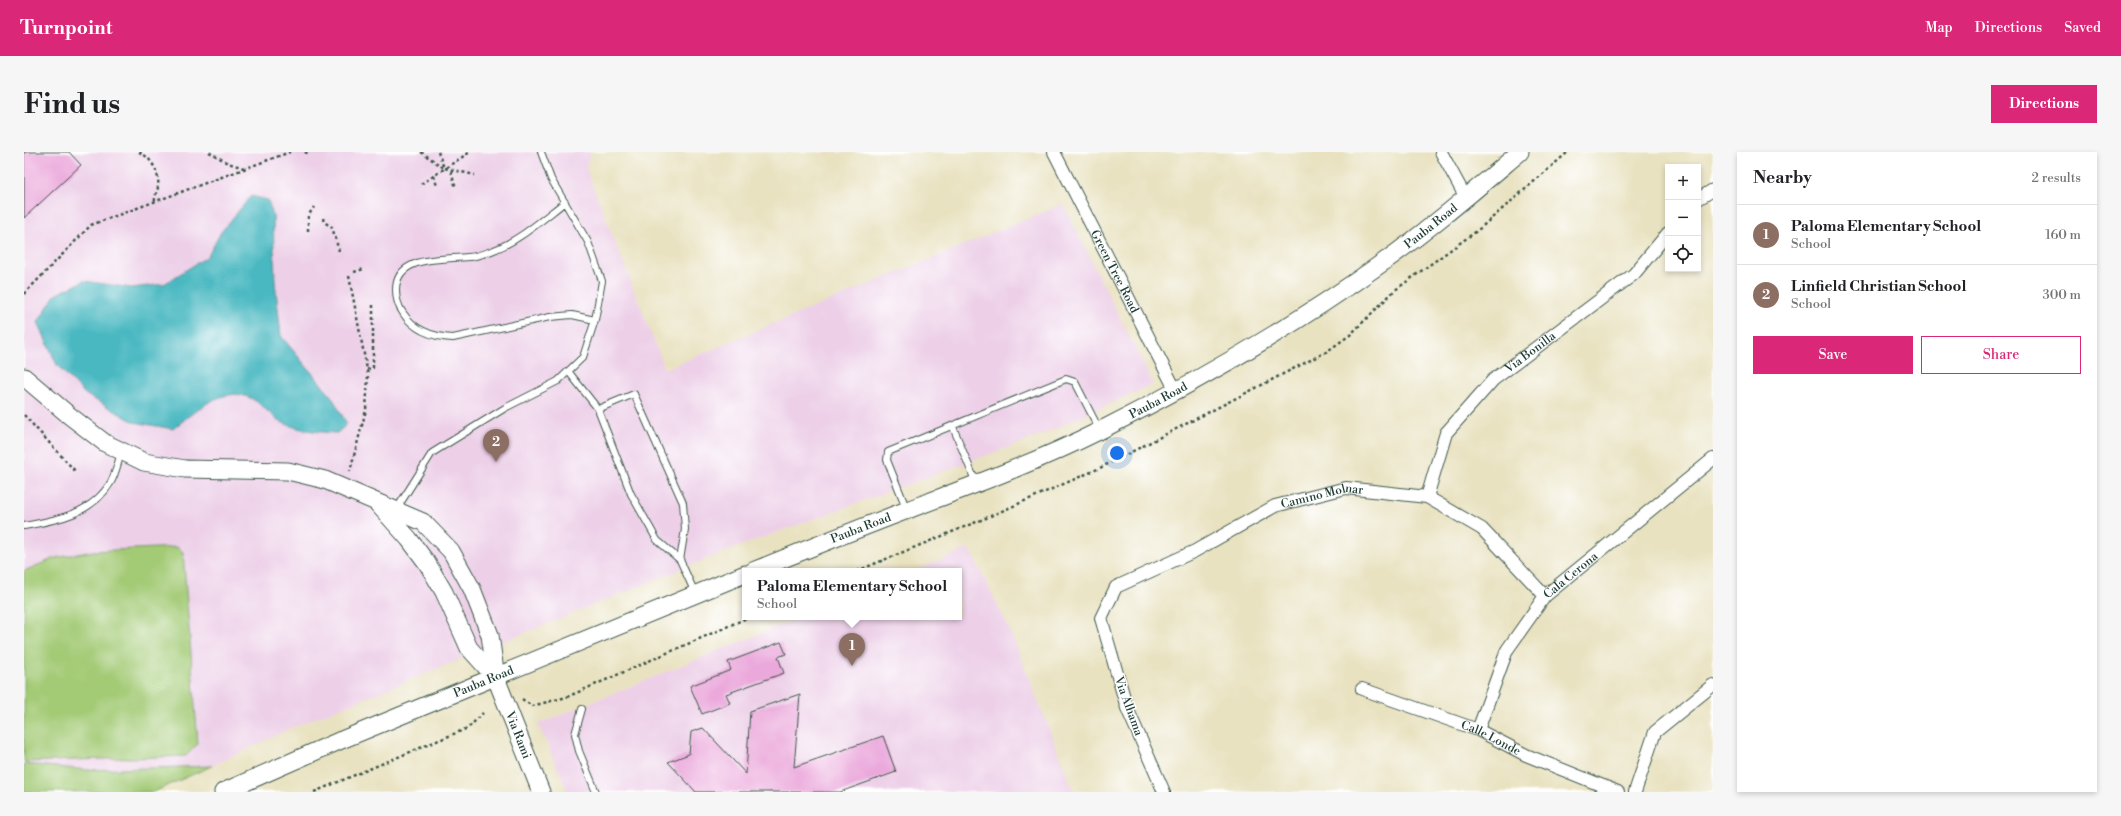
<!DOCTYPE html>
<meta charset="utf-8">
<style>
body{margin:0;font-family:"Libre Bodoni",serif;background:#f6f6f6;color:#202124}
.controls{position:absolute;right:12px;top:12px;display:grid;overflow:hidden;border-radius:0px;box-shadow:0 2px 6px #0003}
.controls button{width:36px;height:36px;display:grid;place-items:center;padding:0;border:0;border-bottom:1px solid #e0e0e0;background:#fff;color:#202124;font:20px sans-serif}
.you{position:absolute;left:1093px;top:301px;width:14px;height:14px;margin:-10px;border:3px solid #fff;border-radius:50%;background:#1a73e8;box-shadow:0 0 0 6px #1a73e833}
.badge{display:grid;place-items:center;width:26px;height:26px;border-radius:50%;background:#db2777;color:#fff;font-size:13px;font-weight:700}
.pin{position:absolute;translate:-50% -33px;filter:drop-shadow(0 1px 2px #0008)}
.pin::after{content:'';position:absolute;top:21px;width:14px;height:12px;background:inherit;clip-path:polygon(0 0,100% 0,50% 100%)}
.popup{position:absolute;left:718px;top:416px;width:220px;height:52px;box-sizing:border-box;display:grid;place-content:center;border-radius:0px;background:#fff;filter:drop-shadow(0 1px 3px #0005);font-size:13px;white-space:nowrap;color:#757577}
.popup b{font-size:15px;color:#202124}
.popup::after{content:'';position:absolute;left:50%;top:100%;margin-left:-8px;border:8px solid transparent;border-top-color:#fff}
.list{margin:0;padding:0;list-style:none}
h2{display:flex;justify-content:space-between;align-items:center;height:52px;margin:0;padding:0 16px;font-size:17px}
h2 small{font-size:13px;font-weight:400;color:#757577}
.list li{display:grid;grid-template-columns:26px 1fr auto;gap:12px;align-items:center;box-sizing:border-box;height:60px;padding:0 16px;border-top:1px solid #e0e0e0}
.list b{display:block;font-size:15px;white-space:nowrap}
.list p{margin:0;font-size:13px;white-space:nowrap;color:#757577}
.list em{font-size:13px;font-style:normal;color:#757577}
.actions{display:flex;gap:8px;padding:12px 16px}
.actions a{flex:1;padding:9px 0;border:1px solid #db2777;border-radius:0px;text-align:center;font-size:14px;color:#db2777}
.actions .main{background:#db2777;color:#fff}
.icon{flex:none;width:22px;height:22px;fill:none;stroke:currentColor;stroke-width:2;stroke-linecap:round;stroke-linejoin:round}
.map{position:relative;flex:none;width:1689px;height:640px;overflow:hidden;border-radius:0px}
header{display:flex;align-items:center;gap:24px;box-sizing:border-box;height:56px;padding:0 20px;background:#db2777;color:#fff}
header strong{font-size:19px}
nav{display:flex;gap:22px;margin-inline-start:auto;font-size:14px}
.intro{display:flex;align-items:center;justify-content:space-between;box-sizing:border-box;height:96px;padding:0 24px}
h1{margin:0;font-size:28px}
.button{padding:10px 18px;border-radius:0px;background:#db2777;color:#fff;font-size:14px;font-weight:700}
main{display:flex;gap:24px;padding:0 24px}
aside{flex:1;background:#fff;border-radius:0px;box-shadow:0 2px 6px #0003}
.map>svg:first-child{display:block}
.built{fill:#edd0e8}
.green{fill:#a3ca74;stroke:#618454}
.water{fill:#49b8c1;stroke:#347a7a}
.building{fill:#eba8db}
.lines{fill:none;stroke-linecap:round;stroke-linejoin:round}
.lane-casing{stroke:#3d5649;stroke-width:8}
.street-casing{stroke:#3d5649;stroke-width:14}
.secondary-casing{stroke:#3d5649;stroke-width:19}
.path{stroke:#3d5649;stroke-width:2.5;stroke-dasharray:3 3;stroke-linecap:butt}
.lane{stroke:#fff;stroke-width:6}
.street{stroke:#fff;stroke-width:12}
.secondary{stroke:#fff;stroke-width:17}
.labels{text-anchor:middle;stroke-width:3;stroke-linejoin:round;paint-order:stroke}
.street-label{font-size:12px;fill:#1f3d34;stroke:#fff}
</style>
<header>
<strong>Turnpoint</strong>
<nav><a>Map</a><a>Directions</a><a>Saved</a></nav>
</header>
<div class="intro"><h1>Find us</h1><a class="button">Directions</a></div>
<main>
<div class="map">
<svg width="1689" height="640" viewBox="0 0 1689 640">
<rect width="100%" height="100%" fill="#fff"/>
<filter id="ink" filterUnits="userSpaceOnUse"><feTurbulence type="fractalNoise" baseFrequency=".025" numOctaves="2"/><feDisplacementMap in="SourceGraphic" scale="8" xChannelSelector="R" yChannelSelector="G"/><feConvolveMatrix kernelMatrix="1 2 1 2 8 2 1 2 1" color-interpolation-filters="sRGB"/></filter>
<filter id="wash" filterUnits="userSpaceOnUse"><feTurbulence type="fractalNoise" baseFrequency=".012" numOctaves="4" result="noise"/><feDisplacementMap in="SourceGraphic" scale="16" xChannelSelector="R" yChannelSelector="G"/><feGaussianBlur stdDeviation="0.9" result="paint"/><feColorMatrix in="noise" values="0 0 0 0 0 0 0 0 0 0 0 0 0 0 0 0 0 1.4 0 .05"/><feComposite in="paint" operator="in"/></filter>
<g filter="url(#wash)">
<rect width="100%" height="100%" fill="#e9e2c1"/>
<path class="built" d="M 0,0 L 566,0 L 562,17 L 641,217 L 1039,52 L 1129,232 L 1010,286 L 697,401 L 473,492 L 265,577 L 188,614 L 64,618 L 0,612 Z
M 945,396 L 983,472 L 1050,640 L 544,640 L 514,572 L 777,465 L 935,465 L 935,419 L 890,419 Z"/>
<path class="green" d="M 153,395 L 159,400 L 174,592 L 162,604 L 0,610 L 0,419 L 31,406 L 69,399 Z
M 0,612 L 64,618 L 188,614 L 129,640 L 0,640 Z"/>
<path class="water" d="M 227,44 L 244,48 L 249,64 L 251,129 L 257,184 L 308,245 L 323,272 L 313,281 C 293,280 270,278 254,268 C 244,261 235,249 224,245 C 197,234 169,261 149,277 L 110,270 L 61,242 L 33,213 L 14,170 L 31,143 L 60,129 L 108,136 L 140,132 L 184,104 L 197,80 Z"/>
<g id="blocks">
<path class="building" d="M 0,0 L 45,0 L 57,13 L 0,66 Z
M 757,490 L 762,502 L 754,505 L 760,521 L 702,542 L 706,551 L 678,562 L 666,534 L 707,518 L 704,510 Z
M 776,542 L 770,615 L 859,584 L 872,620 L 816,640 L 672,640 L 644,610 L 665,602 L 667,580 L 679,576 L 722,622 L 726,559 Z"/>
</g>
</g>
<g filter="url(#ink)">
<use href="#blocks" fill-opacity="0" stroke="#3d5649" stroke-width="1"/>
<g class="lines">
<g class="lane-casing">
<path id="lane" d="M 541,50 C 519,67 496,88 470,98 C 462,101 452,105 444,105 C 419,108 372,103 372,138 C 372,147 374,154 379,161 C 390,178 409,185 429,186 L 526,165 L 548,163 L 571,168
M 544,219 L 574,257 L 607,342 L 633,388 L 656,408 L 671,441
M 574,257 L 610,242 L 659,351 L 661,377 L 656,408
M 929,275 L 952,331
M 372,358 L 408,301 L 481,256 L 534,229 L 559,205 L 571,168 L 578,129 L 564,90 L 527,27 L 517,0
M 883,358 L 863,308 L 864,300 L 1042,227 L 1051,230 L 1075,277
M 0,374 C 34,368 68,362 87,330 C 92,321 94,310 97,301
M 558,557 L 551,582 L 555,599 L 572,640"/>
</g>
<g class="street-casing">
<g id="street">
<path id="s1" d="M 1030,0 L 1152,239"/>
<path d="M 1417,0 L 1442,46"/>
<path d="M 1674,47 L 1689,38"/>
<path id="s2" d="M 1403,345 L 1422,281 L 1469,228 L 1610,122 L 1644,81"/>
<path id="s3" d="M 1338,537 L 1454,578 L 1502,603 L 1594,640"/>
<path id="s4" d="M 1454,578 L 1483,498 L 1521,444 L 1689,307"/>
<path id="s5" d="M 1140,640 L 1103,556 L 1077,466 L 1092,435 L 1171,399 L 1251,354 L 1322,336 L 1403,345 L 1458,377 L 1521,444"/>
<path d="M 1611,640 L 1631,580 L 1689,533"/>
</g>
</g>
<g class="secondary-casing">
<g id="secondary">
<path id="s6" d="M 0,225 L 46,264 L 81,291 L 120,310 L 161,317 L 264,319 L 301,328 L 399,370 L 427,399 L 448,437 L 466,483 L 472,526 L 517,640"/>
<path d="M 354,352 L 385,387 L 403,411 L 420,440 L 445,496 L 472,526"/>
<path id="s7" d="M 729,419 C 781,398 833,377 886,357 C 950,333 1015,309 1077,278 C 1175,229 1270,174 1358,111 C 1406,77 1451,38 1496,0"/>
<path id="s8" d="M 199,640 L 315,589 L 721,422"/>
</g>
</g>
<path class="path" d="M 115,0 C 127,5 136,21 134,34 C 134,40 130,43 131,49
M 185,0 L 204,11 L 220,16
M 281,0 L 285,3
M 397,0 L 420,16
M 414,0 L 420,16 L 451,23
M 427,19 L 432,36
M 410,24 L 413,34
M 397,32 L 446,0
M 299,66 L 300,70 L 308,75 L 315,99
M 284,79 L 284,64 L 290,55
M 330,120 L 340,117
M 325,124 L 344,223 L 342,258 L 326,319
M 0,142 L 67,73 L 266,0
M 343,217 L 349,216 L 349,153
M 0,263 L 52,320
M 833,419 L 962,366 L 1076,316 L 1302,200 L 1326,183 L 1371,138 L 1454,78 L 1544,0
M 498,547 L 508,554 L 543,545 L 725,465
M 290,640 L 444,576 L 459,561"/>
<use href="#lane" class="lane"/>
<use href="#street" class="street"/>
<use href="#secondary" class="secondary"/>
</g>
</g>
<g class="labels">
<g class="street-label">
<text dy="4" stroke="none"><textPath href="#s7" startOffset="764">Pauba Road</textPath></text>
<text dy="4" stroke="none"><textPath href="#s1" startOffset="134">Green Tree Road</textPath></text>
<text dy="4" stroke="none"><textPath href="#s2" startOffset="184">Via Bonilla</textPath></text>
<text dy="4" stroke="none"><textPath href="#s7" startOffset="440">Pauba Road</textPath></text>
<text dy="4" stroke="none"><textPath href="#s5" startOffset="447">Camino Molnar</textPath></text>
<text dy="4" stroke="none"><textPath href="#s7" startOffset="116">Pauba Road</textPath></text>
<text dy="4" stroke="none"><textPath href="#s4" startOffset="184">Cala Cerona</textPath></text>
<text dy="4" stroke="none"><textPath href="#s8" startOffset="283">Pauba Road</textPath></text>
<text transform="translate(1105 554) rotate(70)" y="4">Via Alhama</text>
<text dy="4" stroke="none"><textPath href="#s6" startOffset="675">Via Rami</textPath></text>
<text dy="4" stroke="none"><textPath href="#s3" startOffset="138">Calle Londe</textPath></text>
</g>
</g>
</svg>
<div class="controls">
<button>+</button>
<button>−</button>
<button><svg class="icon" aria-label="locate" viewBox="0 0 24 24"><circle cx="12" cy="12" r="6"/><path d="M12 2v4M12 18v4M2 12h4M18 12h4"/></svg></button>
</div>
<div class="you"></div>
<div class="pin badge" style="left:828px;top:514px;background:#8d6e63">1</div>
<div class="popup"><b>Paloma Elementary School</b>School</div>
<div class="pin badge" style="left:472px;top:310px;background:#8d6e63">2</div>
</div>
<aside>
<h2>Nearby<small>2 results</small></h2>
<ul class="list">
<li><span class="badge" style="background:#8d6e63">1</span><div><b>Paloma Elementary School</b><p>School</p></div><em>160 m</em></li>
<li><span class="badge" style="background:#8d6e63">2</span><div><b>Linfield Christian School</b><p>School</p></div><em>300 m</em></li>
</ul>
<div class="actions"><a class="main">Save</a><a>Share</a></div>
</aside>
</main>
